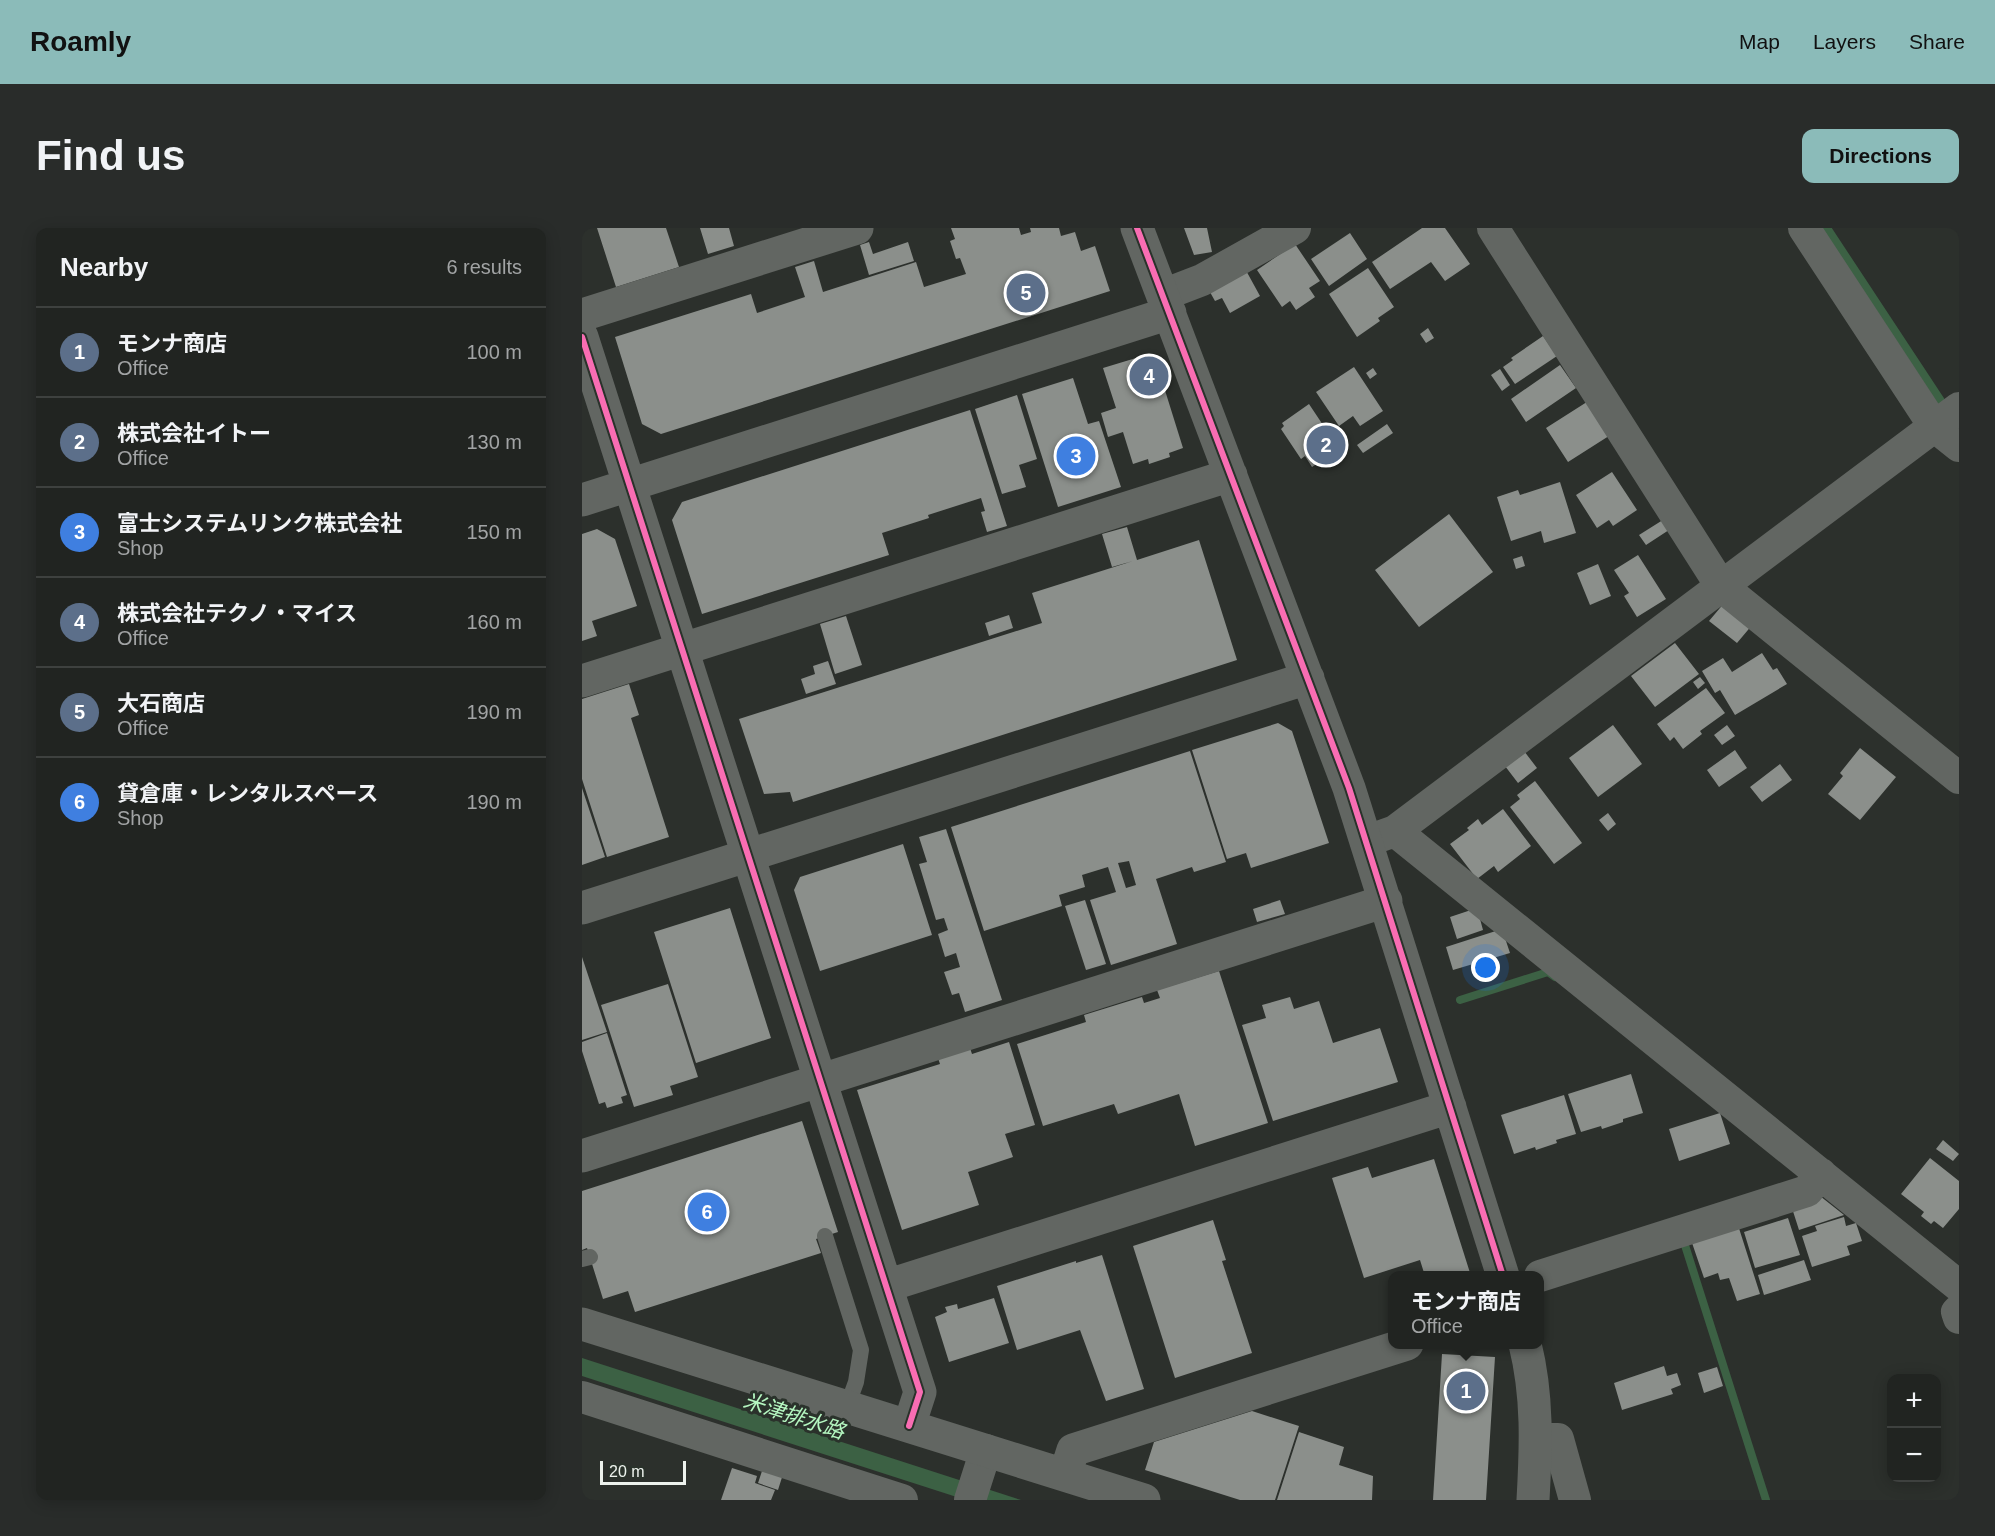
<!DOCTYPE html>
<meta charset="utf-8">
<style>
body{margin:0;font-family:Arial,"Noto Sans JP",sans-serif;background:#292c2a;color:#f1f3f6}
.controls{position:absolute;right:18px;bottom:18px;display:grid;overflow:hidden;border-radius:12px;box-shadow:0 3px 15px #0003}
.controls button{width:54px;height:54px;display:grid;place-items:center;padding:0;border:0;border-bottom:2px solid #3e413f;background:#212421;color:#f1f3f6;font:30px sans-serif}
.scale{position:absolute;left:18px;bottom:15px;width:86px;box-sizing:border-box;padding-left:6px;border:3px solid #edf2ed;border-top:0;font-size:16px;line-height:21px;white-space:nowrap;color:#edf2ed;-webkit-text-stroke:4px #2a322b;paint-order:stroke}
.you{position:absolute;left:904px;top:740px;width:21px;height:21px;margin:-15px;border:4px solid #fff;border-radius:50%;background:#1a73e8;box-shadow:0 0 0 9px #1a73e833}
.badge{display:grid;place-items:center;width:39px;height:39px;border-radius:50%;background:#8bbbb9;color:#fff;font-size:20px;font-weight:700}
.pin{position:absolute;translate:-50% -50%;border:3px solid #fff;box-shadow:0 2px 6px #0006}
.popup{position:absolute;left:806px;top:1043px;width:156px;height:78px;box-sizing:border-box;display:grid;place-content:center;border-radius:12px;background:#212421;filter:drop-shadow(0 2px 4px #0005);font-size:20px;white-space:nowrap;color:#a2a4a5}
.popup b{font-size:22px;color:#f1f3f6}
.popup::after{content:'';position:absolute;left:50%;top:100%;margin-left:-12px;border:12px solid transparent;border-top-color:#212421}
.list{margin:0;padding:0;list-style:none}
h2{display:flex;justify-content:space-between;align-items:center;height:78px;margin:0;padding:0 24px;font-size:26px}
h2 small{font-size:20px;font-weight:400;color:#a2a4a5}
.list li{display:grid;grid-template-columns:39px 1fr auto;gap:18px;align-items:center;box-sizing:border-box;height:90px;padding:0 24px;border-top:2px solid #3e413f}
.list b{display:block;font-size:22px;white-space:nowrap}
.list p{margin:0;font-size:20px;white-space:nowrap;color:#a2a4a5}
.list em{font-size:20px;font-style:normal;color:#a2a4a5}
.map{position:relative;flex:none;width:1377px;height:1272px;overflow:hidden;border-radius:12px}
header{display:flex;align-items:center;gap:36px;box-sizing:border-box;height:84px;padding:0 30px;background:#8bbbb9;color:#111}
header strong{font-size:28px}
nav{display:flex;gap:33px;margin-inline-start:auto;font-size:21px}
.intro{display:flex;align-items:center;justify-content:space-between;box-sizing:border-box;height:144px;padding:0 36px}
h1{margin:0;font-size:42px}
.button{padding:15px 27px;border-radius:12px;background:#8bbbb9;color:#111;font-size:21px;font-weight:700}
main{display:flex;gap:36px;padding:0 36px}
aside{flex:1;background:#212421;border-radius:12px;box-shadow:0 3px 15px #0003}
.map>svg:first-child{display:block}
.water{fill:#3c6144}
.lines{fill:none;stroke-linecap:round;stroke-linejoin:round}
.stream{stroke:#3c6144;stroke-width:8}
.building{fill:#8b8f8b;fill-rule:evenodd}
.lane{stroke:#626662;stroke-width:16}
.street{stroke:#626662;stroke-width:32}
.secondary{stroke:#626662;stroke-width:33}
.cycleway-casing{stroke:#2a322b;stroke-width:10}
.cycleway{stroke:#f96db3;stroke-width:6}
.labels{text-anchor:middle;stroke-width:6;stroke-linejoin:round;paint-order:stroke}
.water-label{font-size:21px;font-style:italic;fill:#b5f7c1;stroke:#2a322b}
</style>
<header>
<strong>Roamly</strong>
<nav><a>Map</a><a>Layers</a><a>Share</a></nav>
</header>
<div class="intro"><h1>Find us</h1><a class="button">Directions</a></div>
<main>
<aside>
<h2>Nearby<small>6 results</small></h2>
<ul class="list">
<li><span class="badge" style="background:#5c6f8a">1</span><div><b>モンナ商店</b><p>Office</p></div><em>100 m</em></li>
<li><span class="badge" style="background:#5c6f8a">2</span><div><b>株式会社イトー</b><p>Office</p></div><em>130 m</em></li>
<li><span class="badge" style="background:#3f7fe0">3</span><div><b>富士システムリンク株式会社</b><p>Shop</p></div><em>150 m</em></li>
<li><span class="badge" style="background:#5c6f8a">4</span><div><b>株式会社テクノ・マイス</b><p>Office</p></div><em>160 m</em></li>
<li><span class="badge" style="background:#5c6f8a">5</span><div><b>大石商店</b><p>Office</p></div><em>190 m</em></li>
<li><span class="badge" style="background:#3f7fe0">6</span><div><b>貸倉庫・レンタルスペース</b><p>Shop</p></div><em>190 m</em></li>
</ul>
</aside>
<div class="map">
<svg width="1377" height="1272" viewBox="0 0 1377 1272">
<rect width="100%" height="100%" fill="#2c302c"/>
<path class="water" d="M 0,1130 L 439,1272 L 384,1272 L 0,1148 Z"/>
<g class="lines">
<path class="stream" d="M 1245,0 L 1363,179
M 878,772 L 966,744 L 973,749
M 1101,1011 L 1184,1272"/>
</g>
<path class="building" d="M 15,0 L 84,0 L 97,39 L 34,59 Z
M 118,0 L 147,0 L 152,18 L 126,26 Z
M 369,0 L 437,0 L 439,7 L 449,4 L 448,0 L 477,0 L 479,8 L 493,4 L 499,23 L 513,18 L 528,63 L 79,206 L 60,196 L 33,109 L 169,66 L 175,85 L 223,69 L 213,39 L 232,33 L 241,64 L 334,34 L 342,59 L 384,46 L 378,30 L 374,31 L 368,13 L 373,11 Z
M 602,0 L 625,0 L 630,24 L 612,27 Z
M 840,0 L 863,0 L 888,36 L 863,53 L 849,34 L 808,61 L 790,34 Z
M 768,5 L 785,31 L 747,58 L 729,31 Z
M 287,14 L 291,26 L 326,14 L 332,33 L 287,47 L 278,17 Z
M 713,16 L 738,53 L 727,60 L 733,69 L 714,82 L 708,73 L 700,79 L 675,42 Z
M 661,37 L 678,68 L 648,85 L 640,70 L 633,73 L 624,57 Z
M 786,40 L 812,79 L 796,90 L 798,93 L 775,109 L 747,66 Z
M 846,100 L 852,110 L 844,115 L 838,106 Z
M 961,108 L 975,128 L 933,156 L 921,139 L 931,132 L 929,130 Z
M 554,130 L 576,140 L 601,220 L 587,225 L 588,229 L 567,236 L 566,231 L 551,236 L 541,204 L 526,209 L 519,185 L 534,180 L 521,140 Z
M 978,137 L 994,160 L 944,194 L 929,171 Z
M 772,139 L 801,183 L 778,198 L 771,188 L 757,198 L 734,164 Z
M 791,140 L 795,146 L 788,151 L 784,145 Z
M 918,141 L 928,157 L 920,163 L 909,147 Z
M 491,150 L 506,196 L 517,193 L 539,259 L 476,279 L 440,166 Z
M 435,167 L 455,231 L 437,237 L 444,259 L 420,266 L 393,181 Z
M 1008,172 L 1030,206 L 986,234 L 964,200 Z
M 727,176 L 757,221 L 730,239 L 723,228 L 719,231 L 699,201 L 702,198 L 700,195 Z
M 388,182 L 425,298 L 405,304 L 399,284 L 403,283 L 399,270 L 346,287 L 347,290 L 300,305 L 307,327 L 120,386 L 90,292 L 100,274 Z
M 805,196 L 811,205 L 781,225 L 775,217 Z
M 1030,244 L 1055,282 L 1031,298 L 1027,292 L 1015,300 L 994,267 Z
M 978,254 L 994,305 L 962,315 L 959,303 L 929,313 L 915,269 L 936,262 L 938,267 Z
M 867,286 L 911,344 L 837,399 L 793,342 Z
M 1084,290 L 1090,300 L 1064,317 L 1057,307 Z
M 545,299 L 555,332 L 617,312 L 655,432 L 211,574 L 208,564 L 182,566 L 157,491 L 460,395 L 450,365 L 551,333 L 530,339 L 520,306 Z
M 15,301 L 33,311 L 55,378 L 10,393 L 15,408 L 0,413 L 0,306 Z
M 1056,327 L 1084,371 L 1055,389 L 1042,368 L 1047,365 L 1032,342 Z
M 940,328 L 943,338 L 934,341 L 931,331 Z
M 1016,336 L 1029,368 L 1008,377 L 995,345 Z
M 1143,374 L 1171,396 L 1155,415 L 1127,393 Z
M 427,387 L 431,400 L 407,408 L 403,395 Z
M 264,388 L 280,437 L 253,446 L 238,396 Z
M 1093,415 L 1117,446 L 1073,479 L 1049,448 Z
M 1180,425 L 1191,442 L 1195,440 L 1205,456 L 1153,487 L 1138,462 L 1133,465 L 1120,443 L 1141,430 L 1150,444 Z
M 246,433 L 254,456 L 224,466 L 219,451 L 233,446 L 231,438 Z
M 1118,449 L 1123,455 L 1116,461 L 1111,454 Z
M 47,456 L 57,487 L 49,490 L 87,609 L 25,629 L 0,551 L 0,471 Z
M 1124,460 L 1143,485 L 1118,503 L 1120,506 L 1101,521 L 1092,509 L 1088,513 L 1075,496 Z
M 696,495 L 710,503 L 747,615 L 669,640 L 664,625 L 645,631 L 610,522 Z
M 1031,497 L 1060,536 L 1016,569 L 987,530 Z
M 1145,497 L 1153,508 L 1140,517 L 1132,507 Z
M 1278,520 L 1314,549 L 1278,592 L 1246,566 L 1261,548 L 1258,545 Z
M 1153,522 L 1165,540 L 1137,559 L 1125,542 Z
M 608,523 L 644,634 L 612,644 L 610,639 L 574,651 L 595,716 L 529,737 L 508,672 L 534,664 L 526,639 L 500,647 L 503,659 L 477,667 L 480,678 L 402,703 L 369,599 ZM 547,633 L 554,657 L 544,660 L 536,635 Z
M 942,523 L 955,540 L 936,555 L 923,538 Z
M 1198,536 L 1210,552 L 1180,574 L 1168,559 Z
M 953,553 L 1000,615 L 972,636 L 928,579 L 938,571 L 935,567 Z
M 0,560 L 23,629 L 0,637 Z
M 921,581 L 949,618 L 916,644 L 912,638 L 895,651 L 868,616 L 887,602 L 885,600 L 896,591 L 900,597 Z
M 1026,585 L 1034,596 L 1026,603 L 1017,592 Z
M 364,601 L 420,772 L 383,784 L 377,765 L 370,767 L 362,744 L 378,739 L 374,725 L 363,729 L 356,706 L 366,702 L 362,690 L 354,692 L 337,636 L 345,634 L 337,609 Z
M 321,616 L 350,707 L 238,743 L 212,662 L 218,649 Z
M 503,672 L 524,736 L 504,742 L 483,678 Z
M 698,672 L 703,686 L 675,694 L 671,681 Z
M 148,680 L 189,810 L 114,835 L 72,704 Z
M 895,680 L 901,702 L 875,711 L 868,689 Z
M 920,701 L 928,725 L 871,742 L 864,719 Z
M 0,729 L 25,804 L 0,812 Z
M 637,743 L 686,895 L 613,918 L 597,866 L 536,886 L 532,876 L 461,898 L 435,816 L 504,794 L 502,787 L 560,769 L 562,775 L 578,770 L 575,762 Z
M 86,756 L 116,849 L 88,858 L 91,867 L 52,879 L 19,777 Z
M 708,769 L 712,781 L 737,773 L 751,815 L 798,800 L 816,854 L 691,893 L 660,797 L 684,790 L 680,777 Z
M 25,805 L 45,867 L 39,869 L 41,875 L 25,880 L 23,874 L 17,876 L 0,823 L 0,814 Z
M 427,814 L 453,897 L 423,906 L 431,929 L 386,944 L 397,977 L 320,1002 L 275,862 L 358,836 L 356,830 L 388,820 L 390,826 Z
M 1049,846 L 1061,885 L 1041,891 L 1041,894 L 1020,901 L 1019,898 L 999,904 L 986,866 Z
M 982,867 L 994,906 L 974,912 L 975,915 L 954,922 L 953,919 L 932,926 L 919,887 Z
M 1138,885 L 1148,916 L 1097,933 L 1087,901 Z
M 220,893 L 256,1004 L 234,1011 L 239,1025 L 53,1084 L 46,1063 L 21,1071 L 5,1020 L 0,1022 L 0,963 Z
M 1361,912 L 1377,926 L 1371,933 L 1354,921 Z
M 1348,930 L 1377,953 L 1377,981 L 1361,1000 L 1352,993 L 1349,996 L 1339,988 L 1342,984 L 1319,966 Z
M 852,931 L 889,1048 L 843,1048 L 838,1032 L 782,1050 L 750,950 L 786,939 L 790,950 Z
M 1238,968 L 1262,987 L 1217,1002 L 1209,977 Z
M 1262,989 L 1264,998 L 1274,995 L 1280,1013 L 1265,1018 L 1268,1027 L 1230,1039 L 1220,1008 L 1235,1003 L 1233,998 Z
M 1206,990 L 1218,1027 L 1173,1040 L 1162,1004 Z
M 631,992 L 644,1032 L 640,1033 L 670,1125 L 593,1150 L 551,1018 Z
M 1155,994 L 1178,1066 L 1155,1073 L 1147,1050 L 1138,1052 L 1136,1045 L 1122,1050 L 1108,1009 Z
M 520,1027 L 562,1161 L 524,1173 L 498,1102 L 435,1122 L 415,1058 L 494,1033 L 494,1035 Z
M 1222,1032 L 1229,1052 L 1182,1067 L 1176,1047 Z
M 412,1070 L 427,1115 L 367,1134 L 353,1089 L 365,1084 L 363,1079 L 375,1076 L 376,1081 Z
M 860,1126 L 913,1129 L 904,1272 L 851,1272 Z
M 1082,1138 L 1085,1148 L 1095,1145 L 1099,1157 L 1089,1161 L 1091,1166 L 1040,1182 L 1032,1155 Z
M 1135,1139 L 1141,1158 L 1122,1165 L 1116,1145 Z
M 670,1183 L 717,1198 L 693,1272 L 658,1272 L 563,1242 L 572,1214 Z
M 717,1204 L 762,1219 L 757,1237 L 791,1248 L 790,1272 L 695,1272 Z
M 182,1237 L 202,1243 L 196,1262 L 176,1255 Z
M 150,1240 L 175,1248 L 173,1255 L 193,1262 L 189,1272 L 139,1272 Z"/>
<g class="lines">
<path class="lane" d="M 243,1008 L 279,1122 L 274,1154 L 265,1179
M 0,1031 L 8,1029"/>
<path class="street" d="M 911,0 L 1139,358 L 1377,550
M 1222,0 L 1352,198 L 1377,218
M 581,67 L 620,52 L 713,0
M 813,603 L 1377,1058
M 785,613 L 813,603 L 1377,180
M 958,1048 L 1225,963 L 1239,946
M 1377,1082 L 1375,1084 L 1377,1090
M 0,1169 L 320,1272
M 954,1211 L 976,1211 L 993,1272
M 388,1272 L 404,1222"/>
<path class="secondary" d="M 555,0 L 767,560 L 921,1048
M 0,87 L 275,0
M 0,109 L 338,1164 L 327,1198
M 0,272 L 588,85
M 0,453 L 649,247
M 0,680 L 726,450
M 0,928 L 804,673
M 304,1058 L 868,879
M 0,1096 L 562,1272
M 943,1116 C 956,1168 954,1219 951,1272
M 483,1247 L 491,1222 L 825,1116"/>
<g class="cycleway-casing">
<path id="cycleway" d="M 555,0 L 767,560 L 921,1048
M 0,109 L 338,1164 L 327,1198"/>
</g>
<use href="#cycleway" class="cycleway"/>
</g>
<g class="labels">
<g class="water-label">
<text transform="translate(212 1188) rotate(18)" y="7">米津排水路</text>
</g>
</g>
</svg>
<div class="controls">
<button>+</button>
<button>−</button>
</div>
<div class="scale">20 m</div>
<div class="you"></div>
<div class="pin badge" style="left:884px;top:1163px;background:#5c6f8a">1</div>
<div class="popup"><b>モンナ商店</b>Office</div>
<div class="pin badge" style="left:744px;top:217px;background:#5c6f8a">2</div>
<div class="pin badge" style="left:494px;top:228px;background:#3f7fe0">3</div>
<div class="pin badge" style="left:567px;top:148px;background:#5c6f8a">4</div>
<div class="pin badge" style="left:444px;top:65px;background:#5c6f8a">5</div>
<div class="pin badge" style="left:125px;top:984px;background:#3f7fe0">6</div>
</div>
</main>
